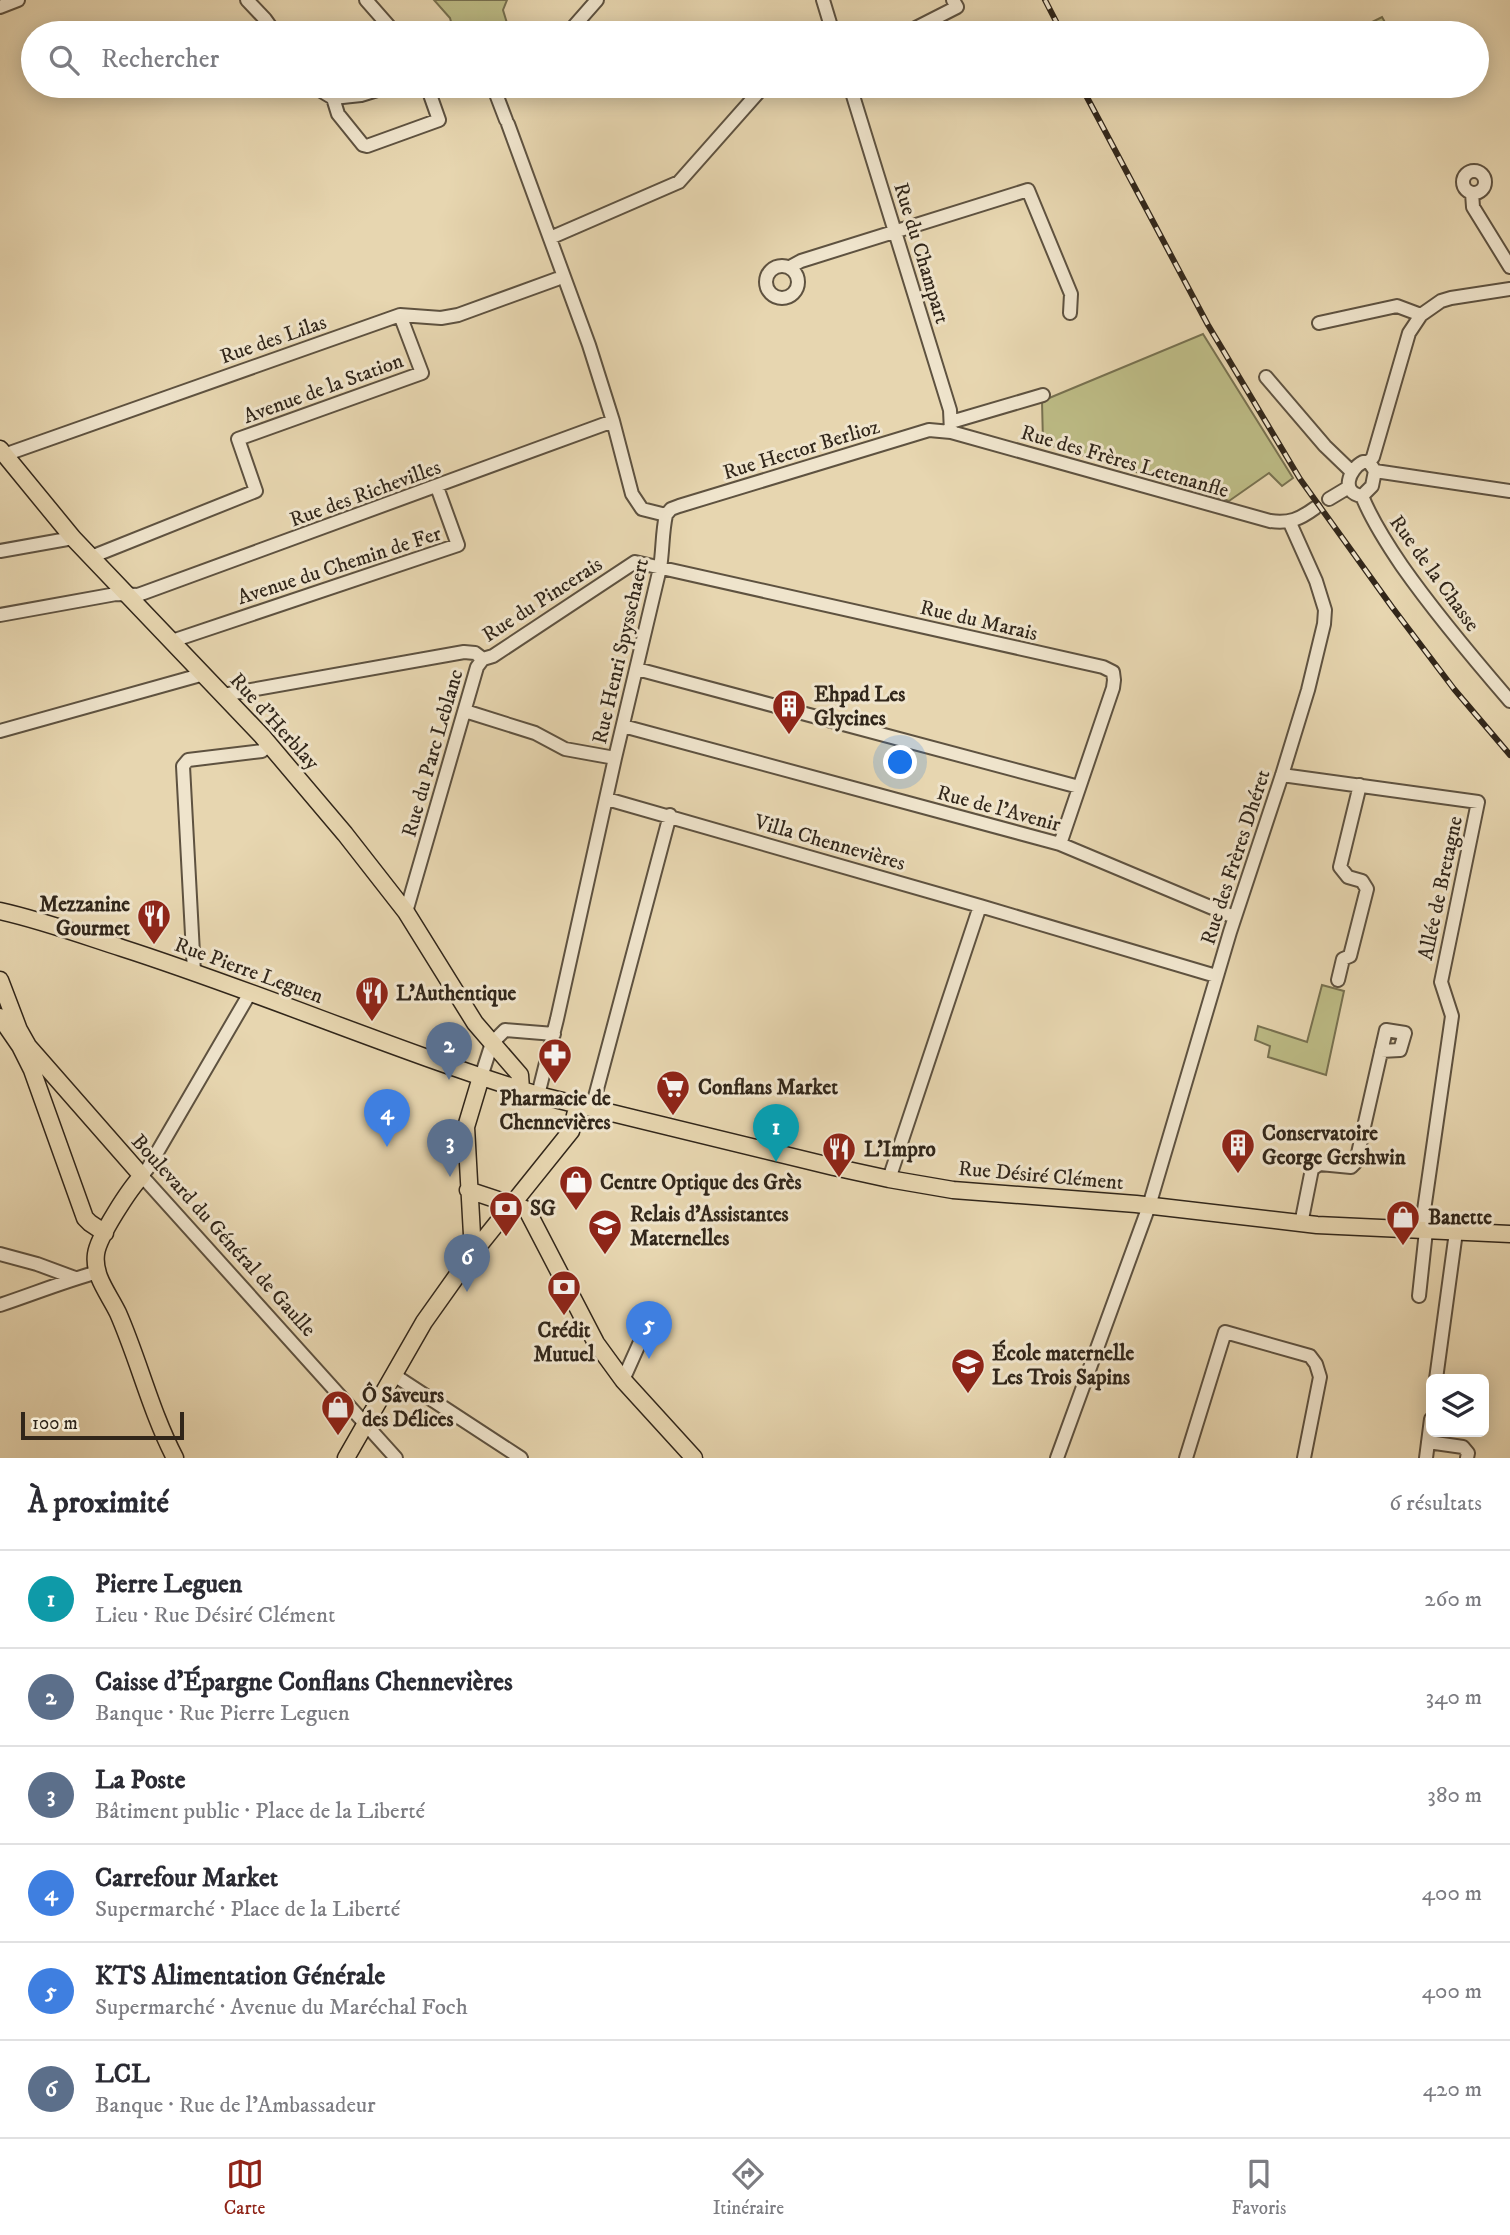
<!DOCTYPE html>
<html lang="fr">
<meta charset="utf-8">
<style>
body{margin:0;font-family:"IM FELL DW Pica",serif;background:#f2f2f3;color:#2b2b33}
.controls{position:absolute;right:21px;bottom:21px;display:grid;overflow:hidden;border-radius:10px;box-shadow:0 4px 18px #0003}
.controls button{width:63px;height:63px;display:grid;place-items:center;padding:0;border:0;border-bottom:2px solid #e1e1e2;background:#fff;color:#2b2b33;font:35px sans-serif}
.scale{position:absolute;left:21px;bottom:18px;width:163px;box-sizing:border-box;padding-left:7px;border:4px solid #31261a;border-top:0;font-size:19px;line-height:24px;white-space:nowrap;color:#31261a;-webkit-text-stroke:5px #efe4cc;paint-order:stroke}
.you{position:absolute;left:901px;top:763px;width:24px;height:24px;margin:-18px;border:5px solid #fff;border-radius:50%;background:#1a73e8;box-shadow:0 0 0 10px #1a73e833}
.badge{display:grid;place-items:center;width:46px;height:46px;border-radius:50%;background:#8f2418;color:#fff;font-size:23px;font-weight:700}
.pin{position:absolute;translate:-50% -58px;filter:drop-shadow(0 2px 4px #0008)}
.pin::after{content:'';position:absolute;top:37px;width:24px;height:21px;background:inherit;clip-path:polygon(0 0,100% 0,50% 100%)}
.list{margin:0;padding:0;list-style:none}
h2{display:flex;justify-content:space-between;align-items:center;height:91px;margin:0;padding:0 28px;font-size:30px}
h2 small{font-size:23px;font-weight:400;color:#7c7c81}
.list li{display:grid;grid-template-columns:46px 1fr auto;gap:21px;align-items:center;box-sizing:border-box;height:98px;padding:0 28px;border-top:2px solid #e1e1e2}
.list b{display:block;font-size:26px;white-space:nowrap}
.list p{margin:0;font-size:23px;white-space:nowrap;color:#7c7c81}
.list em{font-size:23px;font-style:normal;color:#7c7c81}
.icon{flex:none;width:38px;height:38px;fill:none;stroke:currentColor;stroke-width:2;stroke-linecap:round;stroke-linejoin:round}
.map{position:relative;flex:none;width:1510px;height:1458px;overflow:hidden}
.search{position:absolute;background:#fff;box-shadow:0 4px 18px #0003;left:21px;right:21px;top:21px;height:77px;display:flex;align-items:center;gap:18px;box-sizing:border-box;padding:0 24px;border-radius:38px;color:#7c7c81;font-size:26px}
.sheet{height:679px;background:#fff}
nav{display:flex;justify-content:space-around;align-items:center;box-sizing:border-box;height:98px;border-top:2px solid #e1e1e2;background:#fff;font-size:19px;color:#7c7c81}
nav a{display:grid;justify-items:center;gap:4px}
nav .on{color:#8f2418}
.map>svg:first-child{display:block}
.green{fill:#bdbc86;stroke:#777150;stroke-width:2}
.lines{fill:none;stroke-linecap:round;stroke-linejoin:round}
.minor-casing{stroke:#5e5240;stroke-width:16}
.major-casing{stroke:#31261a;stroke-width:19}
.minor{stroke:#efe4cc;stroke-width:12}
.major{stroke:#e7d6b0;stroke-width:16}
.rail-casing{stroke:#31261a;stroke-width:6}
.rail{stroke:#efe4cc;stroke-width:3.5;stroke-dasharray:10;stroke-linecap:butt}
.labels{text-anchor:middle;stroke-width:6;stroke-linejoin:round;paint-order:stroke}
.street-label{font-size:21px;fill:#31261a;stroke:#efe4cc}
.poi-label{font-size:21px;font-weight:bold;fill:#31261a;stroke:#efe4cc;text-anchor:start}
</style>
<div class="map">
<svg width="1510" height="1458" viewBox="0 0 1510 1458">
<rect width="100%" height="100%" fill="#e7d6b0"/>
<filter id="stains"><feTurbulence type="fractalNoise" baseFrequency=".00286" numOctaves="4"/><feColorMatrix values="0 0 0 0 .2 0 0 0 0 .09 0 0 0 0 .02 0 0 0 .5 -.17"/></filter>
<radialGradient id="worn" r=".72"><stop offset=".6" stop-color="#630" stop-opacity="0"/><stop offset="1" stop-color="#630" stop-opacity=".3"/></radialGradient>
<path class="green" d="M 434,0 L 507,0 L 503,10 L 510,33 L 454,33 L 450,18 Z
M 1382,17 L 1391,33 L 1350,33 Z
M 1203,334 L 1293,478 L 1282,486 L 1269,473 L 1229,501 L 1043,443 L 1042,401 Z
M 1322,985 L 1344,991 L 1326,1075 L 1268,1057 L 1270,1046 L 1255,1040 L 1258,1026 L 1307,1042 Z"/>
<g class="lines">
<g class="minor-casing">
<path id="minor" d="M 247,0 L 265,19 L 275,33
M 366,0 L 395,33
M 823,0 L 833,33
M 0,7 L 18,0
M 568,33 L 597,0
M 906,33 L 957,7 L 953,0
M 313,86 L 333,98
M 493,86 L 506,120
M 850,86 L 950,410 L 951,432
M 333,98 L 338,114 L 363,145 L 367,146 L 439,120 L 427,86
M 333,98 L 361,95 L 390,86
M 508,124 L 589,345 L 613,421 L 632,494 L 642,509 L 666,515
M1463 182a11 11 0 1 1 22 0a11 11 0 1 1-22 0Z
M 1472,193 L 1473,207 L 1510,267
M 550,238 L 679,182 L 764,86
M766 282a16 16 0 1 1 32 0a16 16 0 1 1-32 0Z
M 790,267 L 801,261 L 1028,190 L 1071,294 L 1070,313
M 1319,323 L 1397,306 L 1421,315
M 1266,377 L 1325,446 L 1352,472
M 951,422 L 1043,395
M 4,455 L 400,315 L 441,318 L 458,315 L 557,279
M 1363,462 L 1369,462 L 1375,471 L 1372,486 L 1362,496 C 1340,493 1349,469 1363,462 Z
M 1369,462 L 1373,457 L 1409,333 L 1421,315 L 1441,301 L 1451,298 L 1510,289
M 1375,471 L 1510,491
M 1362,496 C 1372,521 1387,544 1402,566 C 1435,613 1472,657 1510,701
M 1329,499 L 1349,487
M 666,515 L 671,509 L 679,506 L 929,430 L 951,432 L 1270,521 C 1289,524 1300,519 1315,508
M 0,551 L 73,538
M 91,557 L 256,491 L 238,439 L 422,373 L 400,315
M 0,615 L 116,594 L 138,595 L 613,421
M 172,641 L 458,545 L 437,487
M 483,659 L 493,656 L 635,562 L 1103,667 L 1113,672 L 1114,680 L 1113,688 L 1060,844
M 637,669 L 1079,787
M 223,695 L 464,652 L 475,653 L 483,659
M 465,711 L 535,733 L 565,749 L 615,758
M 623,726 L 1060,844 L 1234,917
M 0,731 L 204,674
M 1282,775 L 1478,802 L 1441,982 L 1452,1016 L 1421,1231
M 607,799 L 980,906 L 889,1179
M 980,906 L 1216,976
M 406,912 L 477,667 L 483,659
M 194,972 L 183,766 L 188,760 L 262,751 L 269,743
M 1338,980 L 1343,959 L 1350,956 L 1351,952 L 1367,889 L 1362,881 L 1348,877 L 1340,867 L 1360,785
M 250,993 L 148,1168 L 142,1176 L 396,1458
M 481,1077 L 492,1043 L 505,1030 L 554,1034
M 538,1095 L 557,1019 L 615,758 L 660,568 C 663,550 662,533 666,515
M 592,1108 L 670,815
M 1301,1224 L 1312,1169 L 1320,1164 L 1351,1167 L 1356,1162 L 1386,1030 L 1405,1033 L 1400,1050 L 1381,1051
M 0,1254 L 37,1264 L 75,1278
M 1419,1296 L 1426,1231
M 0,1305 C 33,1294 65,1281 98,1272
M 394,1375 L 521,1458
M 1436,1379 L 1456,1232
M 623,1380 L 640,1342
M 1428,1442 L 1463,1447 L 1468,1453 L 1467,1458
M 1057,1458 L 1149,1206 L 1230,932 L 1282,775 L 1308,690 L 1324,624 L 1325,610 L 1316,581 L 1290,523
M 1186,1458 L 1225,1332 L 1310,1356 L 1316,1364 L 1320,1377 L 1304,1458
M 1426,1458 L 1431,1419"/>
</g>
<g class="major-casing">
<path id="major" d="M 0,449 L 73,538 L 262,736 L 345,834 L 406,912 L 475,1023 L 520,1075 L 521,1089
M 0,911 C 41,920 82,935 122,948 C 262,993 398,1052 538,1095 L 834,1167 L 889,1179 L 953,1190 L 1136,1204 L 1317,1225 L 1510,1234
M 0,980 L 19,1030 L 28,1046 L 142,1176 C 130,1188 98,1237 96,1254 C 93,1276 109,1294 118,1313 C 139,1361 151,1412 175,1458
M 0,1017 L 20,1046 L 32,1070 L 85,1218 L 90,1223 L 105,1233
M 468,1190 L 525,1209 L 528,1212 L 596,1343 L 623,1380 L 694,1458
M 473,1253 L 466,1127 L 481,1077
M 346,1458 L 424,1322 L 473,1253 L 571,1131 L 578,1104"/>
</g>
<use href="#minor" class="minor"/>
<use href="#major" class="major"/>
<g class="rail-casing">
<path id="rail" d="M 1045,0 L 1062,33
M 1081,86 L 1208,325 L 1300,479 L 1392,607 L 1454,689 L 1510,755"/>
</g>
<use href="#rail" class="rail"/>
</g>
<defs>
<g id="building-pin" transform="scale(1.75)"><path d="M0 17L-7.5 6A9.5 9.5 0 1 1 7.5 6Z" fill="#8f2418" stroke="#efe4cc"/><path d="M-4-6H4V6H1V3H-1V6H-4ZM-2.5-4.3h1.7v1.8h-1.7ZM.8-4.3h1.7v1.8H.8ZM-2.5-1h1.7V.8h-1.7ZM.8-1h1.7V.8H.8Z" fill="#fff"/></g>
<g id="restaurant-pin" transform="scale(1.75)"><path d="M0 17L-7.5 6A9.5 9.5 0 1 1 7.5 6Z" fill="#8f2418" stroke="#efe4cc"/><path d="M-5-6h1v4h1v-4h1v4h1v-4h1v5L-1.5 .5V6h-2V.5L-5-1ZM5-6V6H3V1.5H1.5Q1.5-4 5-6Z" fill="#fff"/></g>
<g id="pharmacy-pin" transform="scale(1.75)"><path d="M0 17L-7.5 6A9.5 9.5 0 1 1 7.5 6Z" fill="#8f2418" stroke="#efe4cc"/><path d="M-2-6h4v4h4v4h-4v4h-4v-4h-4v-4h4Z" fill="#fff"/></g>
<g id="supermarket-pin" transform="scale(1.75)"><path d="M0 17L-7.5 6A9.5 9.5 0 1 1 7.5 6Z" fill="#8f2418" stroke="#efe4cc"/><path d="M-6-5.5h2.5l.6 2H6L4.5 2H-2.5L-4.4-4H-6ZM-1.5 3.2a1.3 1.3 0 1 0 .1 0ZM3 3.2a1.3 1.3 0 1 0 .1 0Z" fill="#fff"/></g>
<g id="shop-pin" transform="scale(1.75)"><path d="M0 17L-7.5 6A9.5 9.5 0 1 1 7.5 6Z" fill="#8f2418" stroke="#efe4cc"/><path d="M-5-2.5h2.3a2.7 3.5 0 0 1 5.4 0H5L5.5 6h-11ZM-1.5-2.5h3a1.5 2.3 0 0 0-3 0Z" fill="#fff"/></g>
<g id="bank-pin" transform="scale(1.75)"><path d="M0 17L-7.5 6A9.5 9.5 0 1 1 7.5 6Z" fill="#8f2418" stroke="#efe4cc"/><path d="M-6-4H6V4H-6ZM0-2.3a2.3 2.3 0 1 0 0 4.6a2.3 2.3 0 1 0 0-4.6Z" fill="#fff"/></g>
<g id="school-pin" transform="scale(1.75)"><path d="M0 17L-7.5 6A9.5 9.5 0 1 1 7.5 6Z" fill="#8f2418" stroke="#efe4cc"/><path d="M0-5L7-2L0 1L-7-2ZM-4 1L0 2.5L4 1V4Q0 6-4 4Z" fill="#fff"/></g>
</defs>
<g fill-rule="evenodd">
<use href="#building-pin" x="789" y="706"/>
<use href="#restaurant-pin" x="154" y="916"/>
<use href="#restaurant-pin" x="372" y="993"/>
<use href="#pharmacy-pin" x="555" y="1055"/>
<use href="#supermarket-pin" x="673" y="1087"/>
<use href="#building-pin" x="1238" y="1145"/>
<use href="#restaurant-pin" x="839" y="1149"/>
<use href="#shop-pin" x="576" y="1182"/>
<use href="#bank-pin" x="506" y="1208"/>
<use href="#shop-pin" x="1403" y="1217"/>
<use href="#school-pin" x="605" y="1226"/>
<use href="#bank-pin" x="564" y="1287"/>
<use href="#school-pin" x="968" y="1365"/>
<use href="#shop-pin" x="338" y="1407"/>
</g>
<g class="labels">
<g class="street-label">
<text transform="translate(922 253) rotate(73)" y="7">Rue du Champart</text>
<text transform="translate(273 339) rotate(-19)" y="7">Rue des Lilas</text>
<text transform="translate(323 388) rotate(-20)" y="7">Avenue de la Station</text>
<text transform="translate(801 449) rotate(-17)" y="7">Rue Hector Berlioz</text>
<text transform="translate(1125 461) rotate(16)" y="7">Rue des Frères Letenanfle</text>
<text transform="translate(365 493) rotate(-20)" y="7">Rue des Richevilles</text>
<text transform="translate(339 565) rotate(-18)" y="7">Avenue du Chemin de Fer</text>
<text transform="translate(1435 573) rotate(54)" y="7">Rue de la Chasse</text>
<text transform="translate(542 599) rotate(-33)" y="7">Rue du Pincerais</text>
<text transform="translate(979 620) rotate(13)" y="7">Rue du Marais</text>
<text transform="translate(620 651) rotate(-77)" y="7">Rue Henri Spysschaert</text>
<text transform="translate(275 721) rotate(48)" y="7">Rue d'Herblay</text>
<text transform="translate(432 753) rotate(-74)" y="7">Rue du Parc Leblanc</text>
<text transform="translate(999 808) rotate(15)" y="7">Rue de l'Avenir</text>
<text transform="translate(830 842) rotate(16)" y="7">Villa Chennevières</text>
<text transform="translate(1235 857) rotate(-72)" y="7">Rue des Frères Dhéret</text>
<text transform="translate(1440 888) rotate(-78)" y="7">Allée de Bretagne</text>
<text transform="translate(249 970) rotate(20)" y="7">Rue Pierre Leguen</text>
<text transform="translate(1041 1175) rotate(5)" y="7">Rue Désiré Clément</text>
<text transform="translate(224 1235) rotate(48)" y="7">Boulevard du Général de Gaulle</text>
</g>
<g class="poi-label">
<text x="814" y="701">Ehpad Les<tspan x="814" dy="24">Glycines</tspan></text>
<text x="130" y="911" text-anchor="end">Mezzanine<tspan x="130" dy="24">Gourmet</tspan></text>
<text x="396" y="1000">L’Authentique</text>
<text x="698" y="1094">Conflans Market</text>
<text x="555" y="1105" text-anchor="middle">Pharmacie de<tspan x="555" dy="24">Chennevières</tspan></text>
<text x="1262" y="1140">Conservatoire<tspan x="1262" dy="24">George Gershwin</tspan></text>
<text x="864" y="1156">L’Impro</text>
<text x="600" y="1189">Centre Optique des Grès</text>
<text x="530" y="1215">SG</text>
<text x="630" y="1221">Relais d’Assistantes<tspan x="630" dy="24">Maternelles</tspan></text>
<text x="1428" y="1224">Banette</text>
<text x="564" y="1337" text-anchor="middle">Crédit<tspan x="564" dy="24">Mutuel</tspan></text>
<text x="992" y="1360">École maternelle<tspan x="992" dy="24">Les Trois Sapins</tspan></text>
<text x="362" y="1402">Ô Saveurs<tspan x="362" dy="24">des Délices</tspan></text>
</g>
</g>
<rect width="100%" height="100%" filter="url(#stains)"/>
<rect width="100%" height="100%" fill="url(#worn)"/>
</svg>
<div class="controls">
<button><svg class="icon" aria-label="layers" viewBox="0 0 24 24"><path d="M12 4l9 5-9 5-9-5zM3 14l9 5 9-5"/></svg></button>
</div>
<div class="scale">100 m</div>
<div class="you"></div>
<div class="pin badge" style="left:776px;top:1162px;background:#0f9aa8">1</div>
<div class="pin badge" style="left:449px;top:1080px;background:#5c6f8a">2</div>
<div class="pin badge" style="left:450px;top:1177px;background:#5c6f8a">3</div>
<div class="pin badge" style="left:387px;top:1147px;background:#3f7fe0">4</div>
<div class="pin badge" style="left:649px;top:1359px;background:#3f7fe0">5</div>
<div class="pin badge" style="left:467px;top:1292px;background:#5c6f8a">6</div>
<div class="search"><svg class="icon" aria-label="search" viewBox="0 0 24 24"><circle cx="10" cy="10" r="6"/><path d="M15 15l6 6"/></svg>Rechercher</div>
</div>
<section class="sheet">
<h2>À proximité<small>6 résultats</small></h2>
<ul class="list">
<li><span class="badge" style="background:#0f9aa8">1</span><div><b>Pierre Leguen</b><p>Lieu · Rue Désiré Clément</p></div><em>260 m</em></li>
<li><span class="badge" style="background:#5c6f8a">2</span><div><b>Caisse d'Épargne Conflans Chennevières</b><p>Banque · Rue Pierre Leguen</p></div><em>340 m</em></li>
<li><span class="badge" style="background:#5c6f8a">3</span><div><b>La Poste</b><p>Bâtiment public · Place de la Liberté</p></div><em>380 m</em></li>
<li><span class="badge" style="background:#3f7fe0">4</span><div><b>Carrefour Market</b><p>Supermarché · Place de la Liberté</p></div><em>400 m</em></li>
<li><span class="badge" style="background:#3f7fe0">5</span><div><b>KTS Alimentation Générale</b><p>Supermarché · Avenue du Maréchal Foch</p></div><em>400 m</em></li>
<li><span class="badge" style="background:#5c6f8a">6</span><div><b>LCL</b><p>Banque · Rue de l'Ambassadeur</p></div><em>420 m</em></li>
</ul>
</section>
<nav>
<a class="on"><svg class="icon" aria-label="map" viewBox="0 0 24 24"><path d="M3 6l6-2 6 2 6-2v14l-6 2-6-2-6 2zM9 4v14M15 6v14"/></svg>Carte</a>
<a><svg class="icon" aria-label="directions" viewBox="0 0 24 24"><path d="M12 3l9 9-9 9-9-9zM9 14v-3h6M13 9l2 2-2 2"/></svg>Itinéraire</a>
<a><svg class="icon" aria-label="saved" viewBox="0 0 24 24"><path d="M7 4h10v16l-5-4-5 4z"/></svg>Favoris</a>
</nav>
